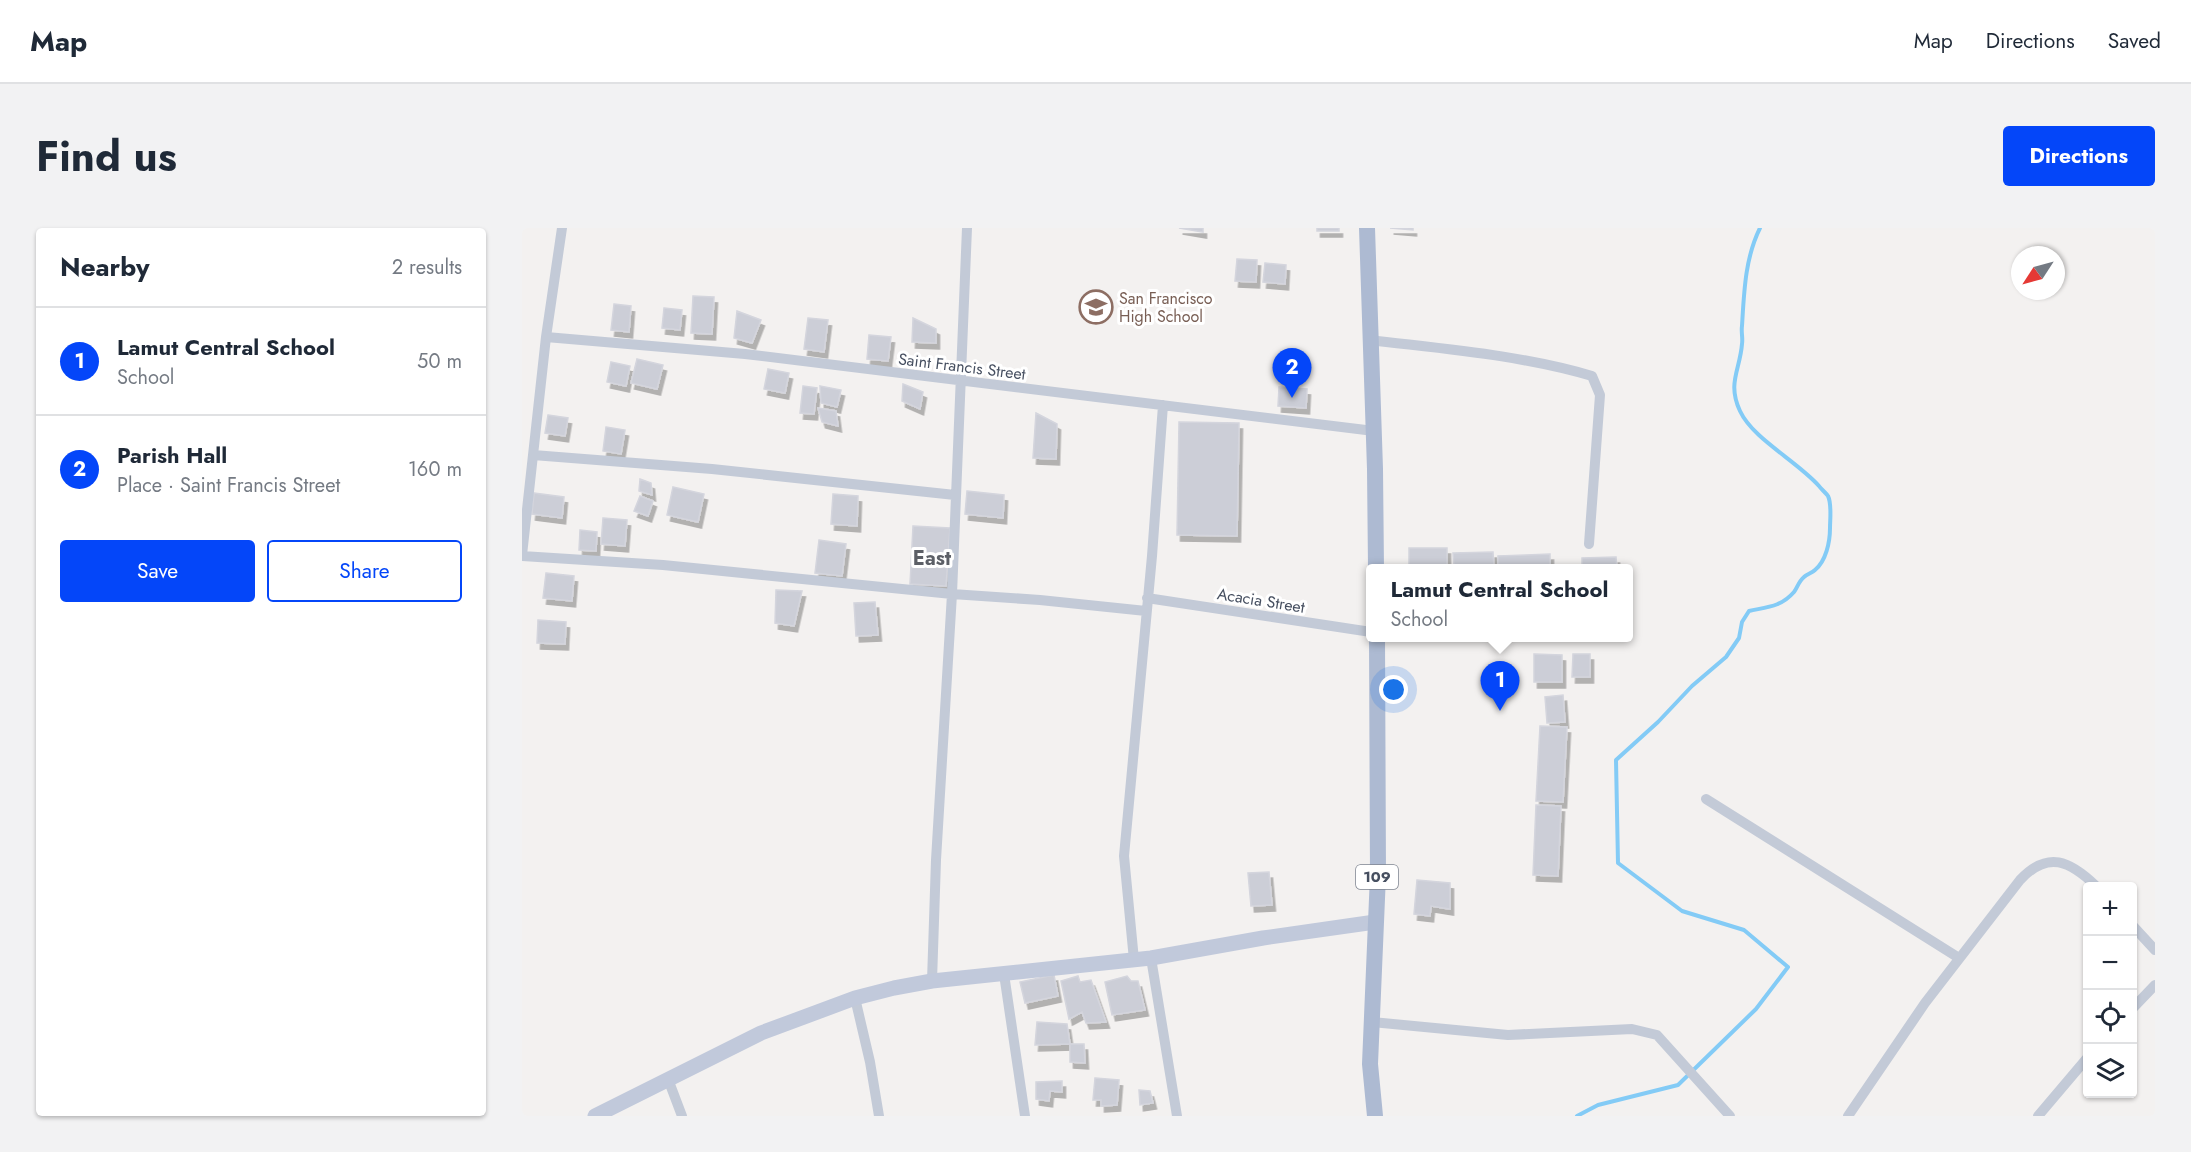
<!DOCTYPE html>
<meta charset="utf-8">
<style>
body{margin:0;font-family:Jost,sans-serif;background:#f2f2f3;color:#1f2937}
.controls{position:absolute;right:18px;bottom:18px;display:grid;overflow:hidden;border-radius:6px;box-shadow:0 2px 4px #0004}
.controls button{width:54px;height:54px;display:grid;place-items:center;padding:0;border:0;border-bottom:2px solid #e0e1e3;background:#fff;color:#1f2937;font:30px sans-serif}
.compass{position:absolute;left:1489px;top:18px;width:54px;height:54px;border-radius:50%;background:#fff;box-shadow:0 2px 4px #0004;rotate:234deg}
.you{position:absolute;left:872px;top:462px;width:21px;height:21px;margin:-15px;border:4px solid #fff;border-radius:50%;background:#1a73e8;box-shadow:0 0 0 9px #1a73e833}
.badge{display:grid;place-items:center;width:39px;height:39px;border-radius:50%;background:#0446f9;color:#fff;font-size:20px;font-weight:700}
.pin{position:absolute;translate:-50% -50px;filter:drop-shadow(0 2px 3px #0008)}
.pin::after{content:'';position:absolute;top:32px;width:21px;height:18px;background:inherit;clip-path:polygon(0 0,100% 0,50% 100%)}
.popup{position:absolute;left:844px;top:336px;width:267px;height:78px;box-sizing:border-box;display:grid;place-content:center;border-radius:6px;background:#fff;filter:drop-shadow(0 2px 4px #0005);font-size:20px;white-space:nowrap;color:#747a83}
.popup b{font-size:22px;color:#1f2937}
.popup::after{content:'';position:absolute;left:50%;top:100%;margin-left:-12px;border:12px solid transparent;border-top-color:#fff}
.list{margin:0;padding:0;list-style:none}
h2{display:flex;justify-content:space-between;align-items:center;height:78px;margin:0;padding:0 24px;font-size:26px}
h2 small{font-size:20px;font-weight:400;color:#747a83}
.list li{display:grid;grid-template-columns:39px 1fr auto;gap:18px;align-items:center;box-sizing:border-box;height:108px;padding:0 24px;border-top:2px solid #e0e1e3}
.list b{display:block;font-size:22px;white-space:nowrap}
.list p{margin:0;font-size:20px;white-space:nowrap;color:#747a83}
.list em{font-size:20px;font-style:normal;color:#747a83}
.actions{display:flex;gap:12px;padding:18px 24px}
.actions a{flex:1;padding:14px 0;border:2px solid #0446f9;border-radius:6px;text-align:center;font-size:21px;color:#0446f9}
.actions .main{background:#0446f9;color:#fff}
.icon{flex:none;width:33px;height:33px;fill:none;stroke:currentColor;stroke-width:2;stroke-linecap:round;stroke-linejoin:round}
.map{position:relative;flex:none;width:1633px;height:888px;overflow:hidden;border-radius:6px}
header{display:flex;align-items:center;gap:36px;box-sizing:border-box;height:84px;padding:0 30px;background:#fff;border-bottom:2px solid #e0e1e3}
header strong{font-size:28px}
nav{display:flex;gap:33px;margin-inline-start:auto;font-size:21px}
.intro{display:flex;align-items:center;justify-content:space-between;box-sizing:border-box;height:144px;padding:0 36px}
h1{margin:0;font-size:42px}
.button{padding:15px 27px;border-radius:6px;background:#0446f9;color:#fff;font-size:21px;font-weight:700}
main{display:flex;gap:36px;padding:0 36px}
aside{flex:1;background:#fff;border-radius:6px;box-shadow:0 2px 4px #0004}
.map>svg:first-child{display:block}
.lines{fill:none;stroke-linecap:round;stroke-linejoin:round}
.stream{stroke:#83cbf6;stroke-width:4}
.building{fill:#ccced7;stroke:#d4d5dd;stroke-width:1.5;filter:url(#shadow)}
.street{stroke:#c3cad7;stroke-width:10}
.secondary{stroke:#c1c9db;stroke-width:15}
.primary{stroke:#adbad2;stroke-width:16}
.labels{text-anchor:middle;stroke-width:6;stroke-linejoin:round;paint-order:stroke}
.shield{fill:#fff;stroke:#7e8490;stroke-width:1.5}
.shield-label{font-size:15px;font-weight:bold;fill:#464f60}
.education-label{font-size:16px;fill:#785e54;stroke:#fff;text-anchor:start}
.street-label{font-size:16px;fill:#464f60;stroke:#fff}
.quarter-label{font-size:20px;font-weight:bold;fill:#5c5f66;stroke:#fff}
</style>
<header>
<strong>Map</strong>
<nav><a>Map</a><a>Directions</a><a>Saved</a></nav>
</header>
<div class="intro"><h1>Find us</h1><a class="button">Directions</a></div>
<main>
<aside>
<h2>Nearby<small>2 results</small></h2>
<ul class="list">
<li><span class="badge">1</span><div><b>Lamut Central School</b><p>School</p></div><em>50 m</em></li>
<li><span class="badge">2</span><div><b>Parish Hall</b><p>Place · Saint Francis Street</p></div><em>160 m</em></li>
</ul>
<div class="actions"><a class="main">Save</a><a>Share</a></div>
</aside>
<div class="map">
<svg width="1633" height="888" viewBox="0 0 1633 888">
<defs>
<filter id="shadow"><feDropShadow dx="3.5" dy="6" stdDeviation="0" flood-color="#0004"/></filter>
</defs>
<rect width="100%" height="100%" fill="#f3f1f0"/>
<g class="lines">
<path class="stream" d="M 1055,888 L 1076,877 L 1156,857 L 1234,781 L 1266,739 L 1222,702 L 1160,683 L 1096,635 L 1094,532 L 1136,494 L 1170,458 L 1204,429 L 1217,410 L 1220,394 L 1227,383 C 1245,379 1259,379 1272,364 C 1275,360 1277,353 1282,349 C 1285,346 1290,345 1293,342 C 1304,333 1308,314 1308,300 C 1308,291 1310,276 1306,268 C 1304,265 1299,261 1297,258 C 1275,233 1231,211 1218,183 C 1205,155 1218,142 1220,116 C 1221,110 1219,104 1220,98 C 1222,65 1223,30 1238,0"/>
</g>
<path class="building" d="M 657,0 L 681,0 L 681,4 Z
M 795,0 L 817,0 L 817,3 L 795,3 Z
M 868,0 L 891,0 L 891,2 Z
M 715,31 L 735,32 L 734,54 L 713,53 Z
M 743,35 L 764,37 L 763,56 L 741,54 Z
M 171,68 L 192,69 L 190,106 L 169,105 Z
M 92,76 L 109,78 L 107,104 L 89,102 Z
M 142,80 L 160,82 L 158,102 L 140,100 Z
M 215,83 L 239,92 L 230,115 L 212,110 Z
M 286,90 L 306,92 L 302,124 L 282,121 Z
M 391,90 L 414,101 L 414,115 L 390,114 Z
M 347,107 L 369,109 L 366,133 L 345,131 Z
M 115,131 L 141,137 L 135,161 L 109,155 Z
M 89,134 L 108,138 L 104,158 L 85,154 Z
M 246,141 L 267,145 L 263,165 L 242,161 Z
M 381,156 L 401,164 L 398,181 L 380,173 Z
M 281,158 L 295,160 L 292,186 L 278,185 Z
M 298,158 L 319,162 L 315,179 L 299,175 Z
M 757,159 L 785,161 L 784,180 L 756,178 Z
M 296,180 L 314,183 L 316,198 L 300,194 Z
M 514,185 L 535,196 L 534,231 L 511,230 Z
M 26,187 L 46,190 L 43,208 L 23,205 Z
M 657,194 L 717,195 L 715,308 L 655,307 Z
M 84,199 L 103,202 L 99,226 L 81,223 Z
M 118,251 L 129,255 L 130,267 L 117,263 Z
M 151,259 L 182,266 L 176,294 L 145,287 Z
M 445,263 L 482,267 L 481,290 L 443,286 Z
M 12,265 L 42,269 L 40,290 L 10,286 Z
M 311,266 L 336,268 L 335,298 L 309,296 Z
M 118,268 L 131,273 L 126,288 L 112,283 Z
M 81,290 L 105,292 L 103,318 L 79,316 Z
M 391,298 L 428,300 L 424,358 L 388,356 Z
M 58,302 L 75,304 L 74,323 L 57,322 Z
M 297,312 L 324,316 L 320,348 L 293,345 Z
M 887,320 L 925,320 L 925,340 L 887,340 Z
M 971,324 L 972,340 L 932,340 L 931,325 Z
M 1028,326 L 1028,340 L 976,340 L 976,328 Z
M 1094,329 L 1095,340 L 1060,340 L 1060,330 Z
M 24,345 L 52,348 L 50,373 L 21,370 Z
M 254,362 L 280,363 L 272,398 L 253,395 Z
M 353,374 L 356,407 L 334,408 L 332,375 Z
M 16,392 L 44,394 L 43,416 L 15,415 Z
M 1012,426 L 1040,427 L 1040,454 L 1012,454 Z
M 1051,426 L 1068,426 L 1068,449 L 1050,449 Z
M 1041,467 L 1043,494 L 1025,495 L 1023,469 Z
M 1018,498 L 1045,499 L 1041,574 L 1014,573 Z
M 1014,577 L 1039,578 L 1036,648 L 1011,647 Z
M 747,644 L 750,677 L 729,678 L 726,645 Z
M 895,652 L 928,655 L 928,681 L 909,678 L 908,688 L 892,686 Z
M 532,747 L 536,768 L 503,775 L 498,754 Z
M 556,748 L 558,754 L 569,752 L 584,794 L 564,795 L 560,784 L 547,791 L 539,753 Z
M 605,748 L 609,753 L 616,753 L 623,782 L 590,787 L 583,754 Z
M 515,794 L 545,796 L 548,816 L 513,817 Z
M 548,816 L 562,816 L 563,835 L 548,834 Z
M 573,850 L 597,852 L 595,877 L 579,878 L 579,872 L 571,872 Z
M 540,853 L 540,864 L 528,863 L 527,873 L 514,871 L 514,854 Z
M 617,862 L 628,863 L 631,875 L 618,877 Z"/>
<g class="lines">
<path class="street" d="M 24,109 L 223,126 L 852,203
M 848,112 C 922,121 999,127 1070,148 L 1078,167 L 1067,316
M 11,227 L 190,241 L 433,267
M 0,327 L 24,109 L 40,0
M 0,328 L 141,337 L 430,366 L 518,372 L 624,383
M 625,370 L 849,404
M 1184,571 L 1437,730
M 1610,697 L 1633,722
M 629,730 L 655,888
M 612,732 L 602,628 L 630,328 L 641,177
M 482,746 L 503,888
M 410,753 L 414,632 L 430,366 L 445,0
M 333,770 L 348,834 L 357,888
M 1610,781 L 1633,757
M 850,794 L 986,807 L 1110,801 L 1135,807 L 1208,888
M 146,851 L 160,888
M 1326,888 L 1403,775 L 1498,652 C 1526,622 1548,633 1574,658
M 1516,888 L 1566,829"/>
<path class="secondary" d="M 73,888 L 239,805 L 333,770 L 372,760 L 410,753 L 629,730 L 741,710 L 853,694"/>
<path class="primary" d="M 845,0 L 853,241 L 854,340
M 853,888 L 848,836 L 856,647 L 855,410"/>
</g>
<defs>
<g id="school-ring" transform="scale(1.725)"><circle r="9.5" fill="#fff" stroke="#8d6e63" stroke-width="1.5"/><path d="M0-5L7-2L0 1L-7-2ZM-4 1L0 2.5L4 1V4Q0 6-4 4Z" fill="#8d6e63"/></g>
</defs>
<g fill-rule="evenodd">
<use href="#school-ring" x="574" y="79"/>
</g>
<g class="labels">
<rect class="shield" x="834" y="637" width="42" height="24" rx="4.5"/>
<g class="shield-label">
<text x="855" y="654">109</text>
</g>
<g class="education-label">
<text x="597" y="76">San Francisco<tspan x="597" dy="18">High School</tspan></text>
</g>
<g class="street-label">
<text transform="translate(440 138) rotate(7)" y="6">Saint Francis Street</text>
<text transform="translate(739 372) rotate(9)" y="6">Acacia Street</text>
</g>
<g class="quarter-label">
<text x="410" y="337">East</text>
</g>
</g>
</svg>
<div class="controls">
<button>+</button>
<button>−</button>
<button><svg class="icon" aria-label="locate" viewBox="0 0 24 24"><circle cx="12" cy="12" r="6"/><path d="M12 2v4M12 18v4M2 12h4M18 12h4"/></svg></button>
<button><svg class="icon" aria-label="layers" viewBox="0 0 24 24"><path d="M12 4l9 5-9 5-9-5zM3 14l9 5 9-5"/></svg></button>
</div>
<svg class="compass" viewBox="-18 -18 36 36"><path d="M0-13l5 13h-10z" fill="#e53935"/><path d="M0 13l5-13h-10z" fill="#747a83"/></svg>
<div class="you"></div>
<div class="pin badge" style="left:978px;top:483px">1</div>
<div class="popup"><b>Lamut Central School</b>School</div>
<div class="pin badge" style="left:770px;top:170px">2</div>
</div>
</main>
